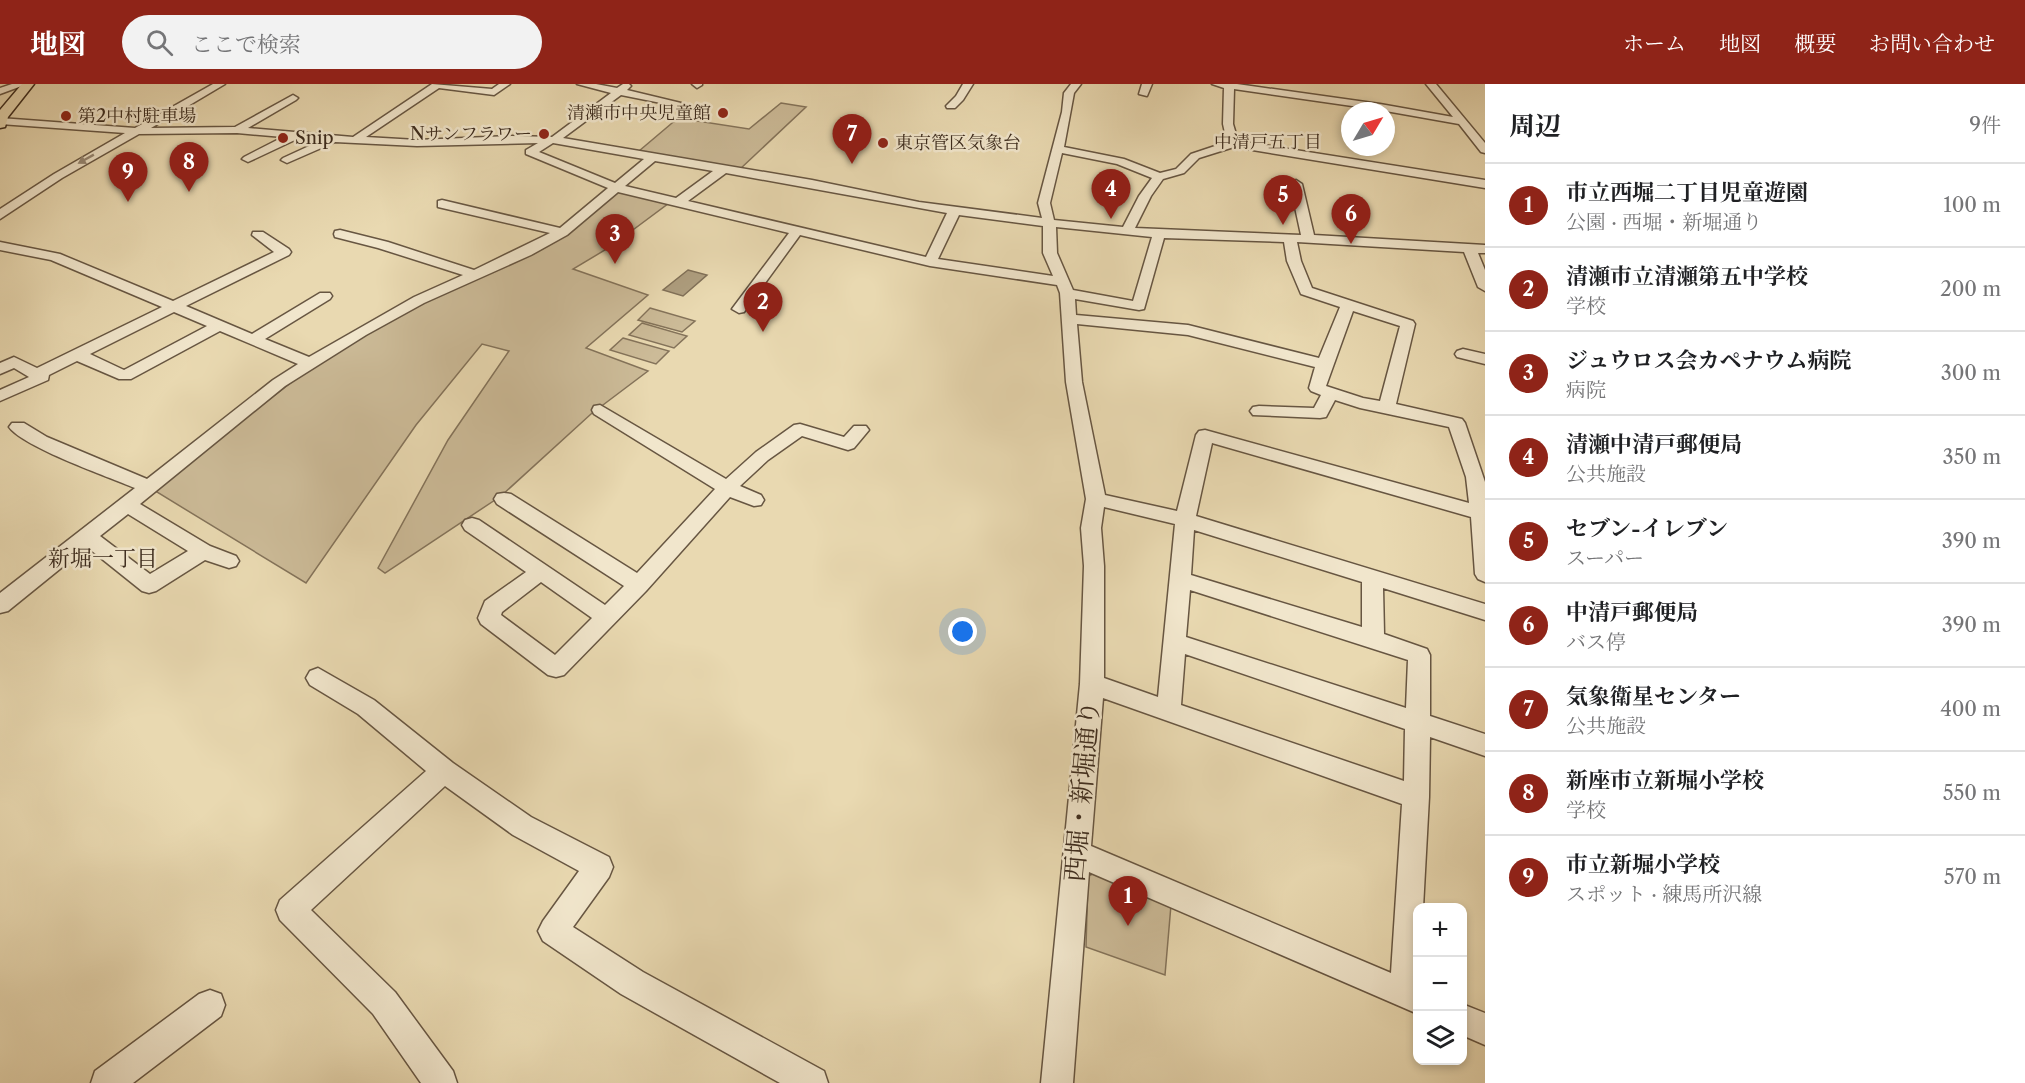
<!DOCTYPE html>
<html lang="ja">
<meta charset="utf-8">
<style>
body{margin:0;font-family:"Libre Caslon Text","Noto Serif JP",serif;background:#f2f2f2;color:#202124}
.controls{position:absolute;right:18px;bottom:18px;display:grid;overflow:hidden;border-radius:12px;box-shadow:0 3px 9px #0003}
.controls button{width:54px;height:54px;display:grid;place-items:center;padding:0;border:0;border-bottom:2px solid #e0e0e0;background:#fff;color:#202124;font:30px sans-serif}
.compass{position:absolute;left:1341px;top:18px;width:54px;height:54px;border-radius:50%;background:#fff;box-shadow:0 3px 9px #0003;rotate:52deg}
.you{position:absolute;left:963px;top:548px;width:21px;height:21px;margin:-15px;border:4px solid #fff;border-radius:50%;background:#1a73e8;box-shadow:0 0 0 9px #1a73e833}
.badge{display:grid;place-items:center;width:39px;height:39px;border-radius:50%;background:#8f2418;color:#fff;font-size:20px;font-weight:700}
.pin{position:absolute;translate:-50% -50px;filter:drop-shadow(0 2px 3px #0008)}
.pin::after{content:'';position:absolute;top:32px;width:21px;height:18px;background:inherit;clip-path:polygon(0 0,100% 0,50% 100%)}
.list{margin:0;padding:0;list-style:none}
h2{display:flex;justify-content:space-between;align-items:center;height:78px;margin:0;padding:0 24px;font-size:26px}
h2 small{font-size:20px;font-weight:400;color:#757577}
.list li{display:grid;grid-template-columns:39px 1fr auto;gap:18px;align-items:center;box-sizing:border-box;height:84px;padding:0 24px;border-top:2px solid #e0e0e0}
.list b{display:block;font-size:22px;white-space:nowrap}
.list p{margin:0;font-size:20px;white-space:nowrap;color:#757577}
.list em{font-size:20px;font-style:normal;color:#757577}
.icon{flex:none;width:33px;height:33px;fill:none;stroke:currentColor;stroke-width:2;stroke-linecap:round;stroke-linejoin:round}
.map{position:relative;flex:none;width:1485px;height:999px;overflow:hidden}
header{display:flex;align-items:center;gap:36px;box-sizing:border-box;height:84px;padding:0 30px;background:#8f2418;color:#fff}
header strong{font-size:28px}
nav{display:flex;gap:33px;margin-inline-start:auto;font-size:21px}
.search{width:420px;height:54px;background:#f2f2f2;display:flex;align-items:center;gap:15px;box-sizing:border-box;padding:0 21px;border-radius:33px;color:#757577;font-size:22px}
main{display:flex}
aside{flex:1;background:#fff}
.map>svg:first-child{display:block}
.green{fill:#ccbb98;stroke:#84735a;stroke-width:1.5}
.water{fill:#ae9e7f;stroke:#807058;stroke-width:1.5}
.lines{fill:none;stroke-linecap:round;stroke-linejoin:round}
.minor-casing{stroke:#675642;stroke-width:3}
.major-casing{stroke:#3c2b1d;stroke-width:3}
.minor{fill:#f1e6cc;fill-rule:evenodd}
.major{fill:#e9d9b1;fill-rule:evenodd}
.oneway{fill:#968874}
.poi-dot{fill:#8f2418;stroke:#f1e6cc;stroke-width:2}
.labels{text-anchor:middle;stroke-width:5;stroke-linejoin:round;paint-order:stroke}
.far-poi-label{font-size:18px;fill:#3c2b1d;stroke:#f1e6cc;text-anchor:start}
.far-neighbourhood-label{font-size:18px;fill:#3c2b1d;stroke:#f1e6cc}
.neighbourhood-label{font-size:22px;fill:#3c2b1d;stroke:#f1e6cc}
.near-street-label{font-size:26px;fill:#3c2b1d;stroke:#f1e6cc}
</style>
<header>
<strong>地図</strong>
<div class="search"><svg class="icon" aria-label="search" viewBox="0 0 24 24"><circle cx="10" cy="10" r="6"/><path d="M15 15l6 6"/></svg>ここで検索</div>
<nav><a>ホーム</a><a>地図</a><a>概要</a><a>お問い合わせ</a></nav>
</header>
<main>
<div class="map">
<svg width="1485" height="999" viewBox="0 0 1485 999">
<rect width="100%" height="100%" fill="#e9d9b1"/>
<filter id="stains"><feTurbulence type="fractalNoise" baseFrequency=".00333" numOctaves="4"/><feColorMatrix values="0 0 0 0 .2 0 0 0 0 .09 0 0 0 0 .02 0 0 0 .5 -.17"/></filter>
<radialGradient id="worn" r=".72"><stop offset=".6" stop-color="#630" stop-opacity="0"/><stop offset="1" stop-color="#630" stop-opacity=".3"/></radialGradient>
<path class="green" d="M 781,19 L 806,23 L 739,86 L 639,67 L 678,34 L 749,45 Z
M 618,106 L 669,119 L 610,163 L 573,185 L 648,211 L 586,264 L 648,287 L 591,330 L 501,412 L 385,489 L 378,484 L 448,356 L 509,267 L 482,260 L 416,341 L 306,499 L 152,405 L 318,278 L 420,218 L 535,166 Z
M 650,224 L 695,237 L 682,248 L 638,236 Z
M 642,239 L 687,252 L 674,264 L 629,251 Z
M 623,254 L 669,267 L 656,280 L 610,266 Z
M 1103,786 L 1171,821 L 1165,891 L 1086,863 L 1088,792 Z"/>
<path class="water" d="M 688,186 L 707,191 L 683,212 L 663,206 Z"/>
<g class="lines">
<g class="minor-casing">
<path id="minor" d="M 12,0 L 27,0 L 0,10 L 0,4 Z
M 213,0 L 225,0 L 151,44 L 235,43 L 293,11 L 298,14 L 296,16 L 248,44 L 353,53 L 432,0 L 492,5 L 499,0 L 510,0 L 494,11 L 439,4 L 366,53 L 417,56 L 512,52 L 552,53 L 611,9 L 577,0 L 596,0 L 617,4 L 623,0 L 629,0 L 631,2 L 627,6 L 681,19 L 676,22 L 621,11 L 563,54 L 812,96 L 919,118 L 1042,134 L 1038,119 L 1062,28 L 1064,9 L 1071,0 L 1081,0 L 1074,9 L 1064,63 L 1124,75 L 1160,89 L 1176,85 L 1191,70 L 1227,58 L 1223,40 L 1224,4 L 1212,0 L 1237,0 L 1380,20 L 1453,33 L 1426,0 L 1436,0 L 1485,59 L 1485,69 L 1481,68 L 1459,40 L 1380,26 L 1234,5 L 1233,40 L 1238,57 L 1485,96 L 1485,104 L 1234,63 L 1199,74 L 1184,89 L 1163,95 L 1151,112 L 1135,144 L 1301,151 L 1290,100 L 1296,96 L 1302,100 L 1314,151 L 1485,161 L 1485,169 L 1478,169 L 1485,186 L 1485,207 L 1478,203 L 1464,168 L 1297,158 L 1301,177 L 1312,204 L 1413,237 L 1415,240 L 1396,320 L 1462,335 L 1465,339 L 1485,398 L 1485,498 L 1478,495 L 1475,490 L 1471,433 L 1212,359 L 1196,432 L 1485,520 L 1485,536 L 1383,504 L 1384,550 L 1427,565 L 1430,571 L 1430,632 L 1485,650 L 1485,672 L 1430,653 L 1429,713 L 1423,824 L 1418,824 L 1418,930 L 1089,788 L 1073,999 L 1041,999 L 1080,600 L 1084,482 L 1081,444 L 1086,415 L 1066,298 L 1060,209 L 1057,201 L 930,182 L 800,151 L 744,228 L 739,229 L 732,225 L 789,149 L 618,108 L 567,151 L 531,171 L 424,219 L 366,251 L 285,302 L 140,420 L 210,462 L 236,472 L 239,477 L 236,482 L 229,484 L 205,476 L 156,507 L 149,509 L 142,507 L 87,463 L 8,527 L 0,529 L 0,509 L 135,404 C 109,393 23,363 9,343 L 12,339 L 24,339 L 47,353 L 147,395 L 273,296 L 298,280 L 220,247 L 131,295 L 119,295 L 77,277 L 49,291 L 48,296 L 0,317 L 0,306 L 29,293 L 14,284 L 0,290 L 0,279 L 14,273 L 37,284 L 162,223 L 51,176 L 0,166 L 0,158 L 60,170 L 173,217 L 274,168 L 252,151 L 253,148 L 263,148 L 289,165 L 291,168 L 289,171 L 186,222 L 252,250 L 320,209 L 330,209 L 332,212 L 330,215 L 265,255 L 309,273 L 414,213 L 463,191 L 378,164 L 335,153 L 334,150 L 335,147 L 340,146 L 388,158 L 474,186 L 550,149 L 438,123 L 438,117 L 442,116 L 560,144 L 608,104 L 526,70 L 526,66 L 538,59 L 417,62 L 335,58 L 287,79 L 281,76 L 283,74 L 320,57 L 297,55 L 248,78 L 242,75 L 244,73 L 283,53 L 237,49 L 139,50 L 62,94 L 0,135 L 0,125 L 54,90 L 125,49 L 0,40 L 0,34 L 135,44 ZM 553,59 L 644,75 L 615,99 L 539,68 ZM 1062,69 L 1117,80 L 1152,94 L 1139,112 L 1123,143 L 1054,136 L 1050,119 ZM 655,77 L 713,87 L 676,114 L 625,102 ZM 726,89 L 947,129 L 926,173 L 688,117 ZM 959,131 L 1043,142 L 1043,169 L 1053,192 L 938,175 ZM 1056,143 L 1152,153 L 1133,217 L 1073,206 L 1057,169 ZM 1164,154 L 1284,158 L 1287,177 L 1301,210 L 1340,223 L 1319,274 L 1188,241 L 1076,231 L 1075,215 L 1139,226 L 1144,225 ZM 1353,227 L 1400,242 L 1380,317 L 1363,314 L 1326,302 ZM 174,228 L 207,242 L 124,286 L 90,270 ZM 1077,240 L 1188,251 L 1315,283 L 1309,304 L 1311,307 L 1321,311 L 1314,324 L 1259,322 L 1253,323 L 1250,327 L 1253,331 L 1320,334 L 1326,333 L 1335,316 L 1360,324 L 1449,343 L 1466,393 L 1469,419 L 1205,346 L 1199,347 L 1196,351 L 1177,427 L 1105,411 L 1082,298 ZM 1104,423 L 1175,440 L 1158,613 L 1104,594 L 1104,482 L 1101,444 ZM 128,430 L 188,467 L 150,490 L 100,452 ZM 1194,446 L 1362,498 L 1362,543 L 1191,491 ZM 1190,506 L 1408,576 L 1406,624 L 1186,553 ZM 1185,570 L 1405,645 L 1404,697 L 1181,621 ZM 1103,614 L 1402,720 L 1391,889 L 1091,762 Z
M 692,0 L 702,0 L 702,1 L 697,4 Z
M 963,0 L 973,0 L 963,16 L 955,24 L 947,24 L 946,22 L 956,12 Z
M 1142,0 L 1152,0 L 1147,12 L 1139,10 Z
M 1463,265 L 1485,270 L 1485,280 L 1457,273 L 1455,270 L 1457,267 Z
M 600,321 L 726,395 L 756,368 L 794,341 L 800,340 L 844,353 L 854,342 L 866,342 L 869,346 L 854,364 L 848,366 L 802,352 L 768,376 L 740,402 L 761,411 L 764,416 L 761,421 L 754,422 L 730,413 L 646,507 L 564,591 L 556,593 L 548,591 L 481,540 L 478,534 L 485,517 L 526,488 L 465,446 L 462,441 L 465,436 L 472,434 L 479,436 L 605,521 L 624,502 L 497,420 L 494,415 L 497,410 L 504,409 L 511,410 L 637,489 L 715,405 L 594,330 L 592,326 L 594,322 ZM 541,498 L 592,534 L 555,571 L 501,531 L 502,528 Z
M 318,584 L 374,616 L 453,679 L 531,733 L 609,773 L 613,783 L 609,793 L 573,843 L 643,888 L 824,987 L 828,999 L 780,999 L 621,910 L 543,857 L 538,847 L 543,837 L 579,787 L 513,751 L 445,702 L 311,826 L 395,908 L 453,987 L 457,999 L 421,999 L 373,930 L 280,836 L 276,826 L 280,816 L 426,687 L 358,630 L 310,601 L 306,594 L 310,587 Z
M 210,906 L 221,910 L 225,921 L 221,932 L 133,999 L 91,999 L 95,987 L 199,910 Z
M 1462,920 L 1485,929 L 1485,961 L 1462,951 Z"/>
</g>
<g class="major-casing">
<path id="major" d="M 22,0 L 34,0 L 8,33 L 5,43 L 0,44 L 0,26 Z"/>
</g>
<use href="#minor" class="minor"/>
<use href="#major" class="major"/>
</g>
<defs><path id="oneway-solid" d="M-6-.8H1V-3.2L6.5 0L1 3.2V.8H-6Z" transform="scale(1.5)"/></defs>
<use class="oneway" href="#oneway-solid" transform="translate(86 75) rotate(151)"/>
<g class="poi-dot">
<circle cx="723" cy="29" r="6"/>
<circle cx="66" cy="32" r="6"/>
<circle cx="544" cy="50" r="6"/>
<circle cx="283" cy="54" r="6"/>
<circle cx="883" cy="59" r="6"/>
</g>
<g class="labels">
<g class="far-poi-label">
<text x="711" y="35" text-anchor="end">清瀬市中央児童館</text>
<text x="78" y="38">第2中村駐車場</text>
<text x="532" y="56" text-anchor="end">Nサンフラワー</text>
<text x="295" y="60">Snip</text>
<text x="895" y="65">東京管区気象台</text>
</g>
<g class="far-neighbourhood-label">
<text x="1268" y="64">中清戸五丁目</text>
</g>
<g class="neighbourhood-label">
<text x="103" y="482">新堀一丁目</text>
</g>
<g class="near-street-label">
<text transform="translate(1082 707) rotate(-85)" y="9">西堀・新堀通り</text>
</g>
</g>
<rect width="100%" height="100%" filter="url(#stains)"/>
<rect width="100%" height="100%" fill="url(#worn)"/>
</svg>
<div class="controls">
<button>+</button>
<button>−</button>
<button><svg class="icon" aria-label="layers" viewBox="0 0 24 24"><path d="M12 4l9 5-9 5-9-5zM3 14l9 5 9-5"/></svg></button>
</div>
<svg class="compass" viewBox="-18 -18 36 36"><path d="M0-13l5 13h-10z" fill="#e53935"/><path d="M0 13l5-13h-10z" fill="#757577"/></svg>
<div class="you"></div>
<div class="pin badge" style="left:1128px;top:842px">1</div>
<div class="pin badge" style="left:763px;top:248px">2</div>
<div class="pin badge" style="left:615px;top:180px">3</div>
<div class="pin badge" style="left:1111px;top:135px">4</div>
<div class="pin badge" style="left:1283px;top:141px">5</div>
<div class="pin badge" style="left:1351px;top:160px">6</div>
<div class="pin badge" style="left:852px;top:80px">7</div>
<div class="pin badge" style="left:189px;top:108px">8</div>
<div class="pin badge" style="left:128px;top:118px">9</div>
</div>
<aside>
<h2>周辺<small>9件</small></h2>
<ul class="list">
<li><span class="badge">1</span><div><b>市立西堀二丁目児童遊園</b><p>公園 · 西堀・新堀通り</p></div><em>100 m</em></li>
<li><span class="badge">2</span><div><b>清瀬市立清瀬第五中学校</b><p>学校</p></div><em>200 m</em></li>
<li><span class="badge">3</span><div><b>ジュウロス会カペナウム病院</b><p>病院</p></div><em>300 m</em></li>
<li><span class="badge">4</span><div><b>清瀬中清戸郵便局</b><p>公共施設</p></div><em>350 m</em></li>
<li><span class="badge">5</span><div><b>セブン-イレブン</b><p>スーパー</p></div><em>390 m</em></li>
<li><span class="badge">6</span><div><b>中清戸郵便局</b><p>バス停</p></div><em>390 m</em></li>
<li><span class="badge">7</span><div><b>気象衛星センター</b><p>公共施設</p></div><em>400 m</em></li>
<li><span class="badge">8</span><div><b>新座市立新堀小学校</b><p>学校</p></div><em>550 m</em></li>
<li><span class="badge">9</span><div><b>市立新堀小学校</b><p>スポット · 練馬所沢線</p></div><em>570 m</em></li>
</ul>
</aside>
</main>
